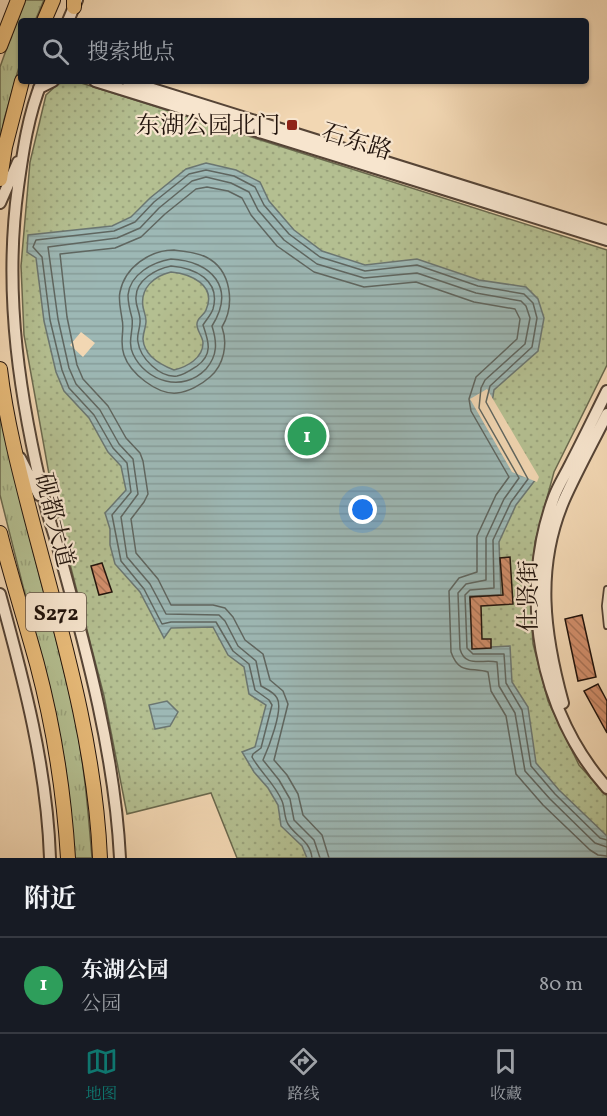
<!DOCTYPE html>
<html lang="zh">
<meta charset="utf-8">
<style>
body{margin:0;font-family:Vollkorn,"Noto Serif SC",serif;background:#242831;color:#f1f3f6}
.you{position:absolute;left:363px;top:510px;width:21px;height:21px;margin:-15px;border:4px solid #fff;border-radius:50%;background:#1a73e8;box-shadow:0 0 0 9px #1a73e833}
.badge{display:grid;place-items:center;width:39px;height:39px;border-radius:50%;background:#0f766e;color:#fff;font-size:20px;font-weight:700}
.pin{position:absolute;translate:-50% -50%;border:3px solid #fff;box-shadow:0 2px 6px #0006}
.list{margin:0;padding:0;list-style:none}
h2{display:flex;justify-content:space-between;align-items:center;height:78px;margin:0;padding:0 24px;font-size:26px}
h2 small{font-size:20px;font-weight:400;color:#9ea1a6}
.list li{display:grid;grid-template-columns:39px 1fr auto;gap:18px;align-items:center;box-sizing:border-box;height:96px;padding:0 24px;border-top:2px solid #363941}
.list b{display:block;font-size:22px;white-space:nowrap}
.list p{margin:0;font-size:20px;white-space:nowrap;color:#9ea1a6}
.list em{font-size:20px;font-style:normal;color:#9ea1a6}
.icon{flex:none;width:33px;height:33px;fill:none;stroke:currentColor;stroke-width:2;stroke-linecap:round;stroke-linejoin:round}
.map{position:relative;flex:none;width:607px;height:858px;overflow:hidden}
.search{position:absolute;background:#171b24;box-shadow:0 2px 4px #0004;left:18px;right:18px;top:18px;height:66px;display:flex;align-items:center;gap:15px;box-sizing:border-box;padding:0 21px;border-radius:6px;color:#9ea1a6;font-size:22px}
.sheet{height:174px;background:#171b24}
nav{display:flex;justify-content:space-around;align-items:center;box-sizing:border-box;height:84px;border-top:2px solid #363941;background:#171b24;font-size:16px;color:#9ea1a6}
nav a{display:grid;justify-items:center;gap:3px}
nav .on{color:#0f766e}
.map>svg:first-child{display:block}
.grass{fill:url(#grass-tufts);stroke:#6a694e;stroke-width:1.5}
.park{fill:url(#park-dots);stroke:#6a694e;stroke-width:1.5}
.water{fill:url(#water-rules);stroke:#6b7671;stroke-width:1.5;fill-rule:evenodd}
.pier{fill:#f2d7b3}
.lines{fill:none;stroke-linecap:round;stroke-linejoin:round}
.shore{stroke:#5f6660;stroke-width:1.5}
.building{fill:url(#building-back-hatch);stroke:#21130c;stroke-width:1.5}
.service-casing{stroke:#554436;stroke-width:8}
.tertiary-casing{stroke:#554436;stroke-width:14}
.primary-casing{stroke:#21130c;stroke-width:16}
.service{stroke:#f7e5ce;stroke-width:4.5}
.tertiary{stroke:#f7e5ce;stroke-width:10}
.primary{stroke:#e9bc7a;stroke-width:14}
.poi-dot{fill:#8f2418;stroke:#f7e5ce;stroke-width:2}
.labels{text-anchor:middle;stroke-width:4.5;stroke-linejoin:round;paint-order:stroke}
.shield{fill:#f7e5ce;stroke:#615246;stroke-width:1.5}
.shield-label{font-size:22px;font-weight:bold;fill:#21130c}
.poi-label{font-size:24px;fill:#21130c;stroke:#f7e5ce;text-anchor:end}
.street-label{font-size:24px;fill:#21130c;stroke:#f7e5ce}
</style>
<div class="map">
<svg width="607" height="858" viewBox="0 0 607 858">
<defs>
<pattern id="grass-tufts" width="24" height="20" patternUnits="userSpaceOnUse" patternTransform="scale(1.5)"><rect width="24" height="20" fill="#b4bf91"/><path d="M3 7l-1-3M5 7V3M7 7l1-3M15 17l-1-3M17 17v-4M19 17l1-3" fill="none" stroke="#9aa37c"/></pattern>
<pattern id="park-dots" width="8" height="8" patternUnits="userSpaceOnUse" patternTransform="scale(1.5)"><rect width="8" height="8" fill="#b4bf91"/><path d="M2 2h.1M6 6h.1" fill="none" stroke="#9aa37c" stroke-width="1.8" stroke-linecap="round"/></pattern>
<pattern id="water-rules" width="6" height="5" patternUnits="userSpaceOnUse" patternTransform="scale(1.5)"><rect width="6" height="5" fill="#9db8b5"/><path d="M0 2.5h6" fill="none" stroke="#879d9a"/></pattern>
<pattern id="building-back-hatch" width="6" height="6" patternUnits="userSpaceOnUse" patternTransform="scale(1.5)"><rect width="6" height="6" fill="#d18e6b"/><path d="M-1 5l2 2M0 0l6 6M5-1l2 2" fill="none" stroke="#a97356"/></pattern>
</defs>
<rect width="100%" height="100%" fill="#f2d7b3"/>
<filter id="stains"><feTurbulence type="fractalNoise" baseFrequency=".00333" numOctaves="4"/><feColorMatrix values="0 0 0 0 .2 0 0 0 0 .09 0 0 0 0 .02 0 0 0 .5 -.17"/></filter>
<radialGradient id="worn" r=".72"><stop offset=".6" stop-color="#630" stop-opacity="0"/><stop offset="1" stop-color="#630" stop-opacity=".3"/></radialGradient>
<path class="grass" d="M 24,0 L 44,0 L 35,21 L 21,21 L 21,60 L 4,120 L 0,143 L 0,67 Z
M 0,403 C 18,508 51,610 74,713 C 84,761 88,810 92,858 L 74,858 L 66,771 L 57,721 L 0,495 Z"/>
<path class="park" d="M 68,81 L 75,81 L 607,250 L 607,365 L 554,472 L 535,542 L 530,595 L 533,644 L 548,701 L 579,765 L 607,796 L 607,858 L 237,858 L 211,793 L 127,814 L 104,696 L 54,502 L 24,335 L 21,266 L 30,162 L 46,95 L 58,84 Z"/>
<path class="water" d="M 206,163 L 236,170 L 260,182 L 269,201 L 294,230 L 322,251 L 365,265 L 417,259 L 479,280 L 526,287 L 538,299 L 544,318 L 538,351 L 494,390 L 492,403 L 536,479 L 516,505 L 499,542 L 501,595 L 470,596 L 473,648 L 510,646 L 512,682 L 528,707 L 536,763 L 559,790 L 607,836 L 607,858 L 307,858 L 302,846 L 281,826 L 278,805 L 268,788 L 254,772 L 242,752 L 255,747 L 266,705 L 249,694 L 244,667 L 228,655 L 213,627 L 171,628 L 164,638 L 140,592 L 115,564 L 110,545 L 110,529 L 105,513 L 126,490 L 121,466 L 108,452 L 89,418 L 64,391 L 56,372 L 44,321 L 36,258 L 27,252 L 28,235 L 112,226 L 131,217 L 150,198 L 186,169 ZM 171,272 C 191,274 217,285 206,310 C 204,316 196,318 197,325 C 197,331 203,337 203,343 C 203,358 187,367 174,370 C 161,365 144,356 143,339 C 143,333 146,327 146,321 C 146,316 144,312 143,307 C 140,288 154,276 171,272 Z
M 167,701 L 178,712 L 170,726 L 155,729 L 149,705 Z"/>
<path class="pier" d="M 81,332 L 95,343 L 83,357 L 70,345 Z
M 487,389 L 539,477 L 537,482 L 512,472 L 470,399 Z"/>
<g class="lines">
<path class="shore" d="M 174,250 C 184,251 196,252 206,257 C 232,270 235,305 222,327 C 228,344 224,365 210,377 C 201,385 188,392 177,393 C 157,395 130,373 124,355 C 119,341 125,331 122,319 C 121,310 118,301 120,292 C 125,267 150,250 174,250 Z
M 171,259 C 212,261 236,288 212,326 C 217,342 218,355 206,369 C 183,393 146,382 133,354 C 127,341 134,330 132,318 C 130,311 128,303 128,295 C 130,274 153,262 171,259 Z
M 171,266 C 195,268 221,280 213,309 C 211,315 206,320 203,325 C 208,340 214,354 197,366 C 191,370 184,375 177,376 C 160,378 140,358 138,342 C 136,335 141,327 140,320 C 140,312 135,305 136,297 C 136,280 156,269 171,266 Z
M 312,858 C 310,840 296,837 288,824 C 284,818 285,808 282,801 C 275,784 261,773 252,757 L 253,754 L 261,748 L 272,705 L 269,700 L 255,690 L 249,664 L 233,651 L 216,622 L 171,622 L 162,624 L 144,589 L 121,561 L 112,515 L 131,492 L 127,463 L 113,448 L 94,415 L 69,388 L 62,370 L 50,320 L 42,257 L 33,247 L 36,240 L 114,231 L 135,222 L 154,202 L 189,174 L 206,170 L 234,176 L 255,187 L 264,205 L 289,234 L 320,257 L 365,271 L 417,265 L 478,286 L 524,294 L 533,303 L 537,318 L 532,347 L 490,386 L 486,402 L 528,479 L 511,502 L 493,540 L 494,588 L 470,590 L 465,595 L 467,648 L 473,654 L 504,654 L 506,683 L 522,710 L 531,766 L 555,794 L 600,838 L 607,840
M 320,858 L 314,840 L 294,820 L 290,799 L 279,780 L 263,760 C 268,749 284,709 277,698 C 274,692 266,689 261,686 L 256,661 L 238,646 L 225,621 L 219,615 L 166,614 L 150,584 L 127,557 L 121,517 L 138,494 L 133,459 L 119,444 L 100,410 L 76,384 L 69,368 L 58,319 L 48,247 L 117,238 L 140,228 L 159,208 L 192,181 L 206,177 L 231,183 L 249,192 L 258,210 L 284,240 L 317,264 L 364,278 L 417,273 L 476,293 L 521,301 L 526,306 L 530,318 L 525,344 L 485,380 L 481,388 L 479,408 L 519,478 L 504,499 L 486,538 L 486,580 L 466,584 L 458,593 L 460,649 C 465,668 482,659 497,662 L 499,686 L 515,713 L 525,771 L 550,799 L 595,843 L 607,847
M 329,858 L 322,835 L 303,815 L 298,794 L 287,775 L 274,760 L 288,704 L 283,691 L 270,680 L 263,654 L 245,640 L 233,617 L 225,608 L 213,605 L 171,605 L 158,579 L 136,553 L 131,519 L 144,502 L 148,494 L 143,461 L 140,453 L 126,438 L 108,406 L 83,379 L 77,365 L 67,317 L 60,254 L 115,248 L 141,237 L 165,214 L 196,189 L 207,187 L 228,191 L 242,198 L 251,215 L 277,246 L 314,272 L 364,287 L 416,282 L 474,302 L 515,309 L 520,319 L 517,339 L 476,377 L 469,399 L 471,411 L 509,477 L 496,495 L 477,536 L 477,572 L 459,578 L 449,591 L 451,652 C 459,675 471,667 488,672 L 491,691 L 506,716 L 516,774 L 543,805 L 590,850 L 598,855 L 607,856"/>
</g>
<path class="building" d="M 510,557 L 513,604 L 481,606 L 482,639 L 491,639 L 491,648 L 472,649 L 470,597 L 503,595 L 500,558 Z
M 102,563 L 112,592 L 99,595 L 91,566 Z
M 582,615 L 596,677 L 578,681 L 565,619 Z
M 598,684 L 607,701 L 607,733 L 584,691 Z"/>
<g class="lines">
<g class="service-casing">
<path id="service" d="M 607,589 L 605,606 L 607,626"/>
</g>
<g class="tertiary-casing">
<path id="tertiary" d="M 68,21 L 77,0
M 42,81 C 28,115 23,151 18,187 C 3,295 20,402 46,507 C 50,523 56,539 60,555 C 87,652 115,757 120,858
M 95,81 L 607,240
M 127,81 L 607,231
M 39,88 L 53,81
M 0,203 L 18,162
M 607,391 C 595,415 583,440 570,465 C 565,475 558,486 554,497 C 518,594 539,711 607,788
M 20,458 L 39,495
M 0,594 C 24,681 47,768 50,858
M 563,703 C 544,634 535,568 564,500 C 577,471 593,442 607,414"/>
</g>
<g class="primary-casing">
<path id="primary" d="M 74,7 L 74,0
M 44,21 L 53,0
M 0,46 L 18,0
M 0,179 L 5,147 L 22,81
M 0,369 C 6,420 19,470 32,520 C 61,631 95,742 100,858
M 0,533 C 11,577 25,620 37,664 C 54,728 64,793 68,858"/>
</g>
<use href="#service" class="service"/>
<use href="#tertiary" class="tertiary"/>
<use href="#primary" class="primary"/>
</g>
<rect class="poi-dot" x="286" y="119" width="12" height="12" rx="3"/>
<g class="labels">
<rect class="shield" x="26" y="593" width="60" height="38" rx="4.5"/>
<g class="shield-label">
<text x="56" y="620">S272</text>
</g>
<g class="poi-label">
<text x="280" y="133">东湖公园北门</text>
</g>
<g class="street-label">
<text transform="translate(357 141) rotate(17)" y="8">石东路</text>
<text transform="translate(55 520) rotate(76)" y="8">砚都大道</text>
<text transform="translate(528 596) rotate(-90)" y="8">仕贤街</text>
</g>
</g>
<rect width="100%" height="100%" filter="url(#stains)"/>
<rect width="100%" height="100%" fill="url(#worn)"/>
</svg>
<div class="you"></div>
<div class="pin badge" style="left:307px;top:436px;background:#2e9e5b">1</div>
<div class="search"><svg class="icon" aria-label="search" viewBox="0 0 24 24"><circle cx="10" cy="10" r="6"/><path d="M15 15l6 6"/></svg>搜索地点</div>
</div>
<section class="sheet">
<h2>附近<small></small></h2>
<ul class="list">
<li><span class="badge" style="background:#2e9e5b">1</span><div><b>东湖公园</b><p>公园</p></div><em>80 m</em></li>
</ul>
</section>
<nav>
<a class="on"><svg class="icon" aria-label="map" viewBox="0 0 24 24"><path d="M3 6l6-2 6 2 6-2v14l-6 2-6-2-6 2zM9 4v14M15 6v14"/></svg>地图</a>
<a><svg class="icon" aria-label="directions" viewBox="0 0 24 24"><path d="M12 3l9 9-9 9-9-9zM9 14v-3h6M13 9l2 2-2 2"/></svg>路线</a>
<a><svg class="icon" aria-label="saved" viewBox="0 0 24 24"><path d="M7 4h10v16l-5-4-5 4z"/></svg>收藏</a>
</nav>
